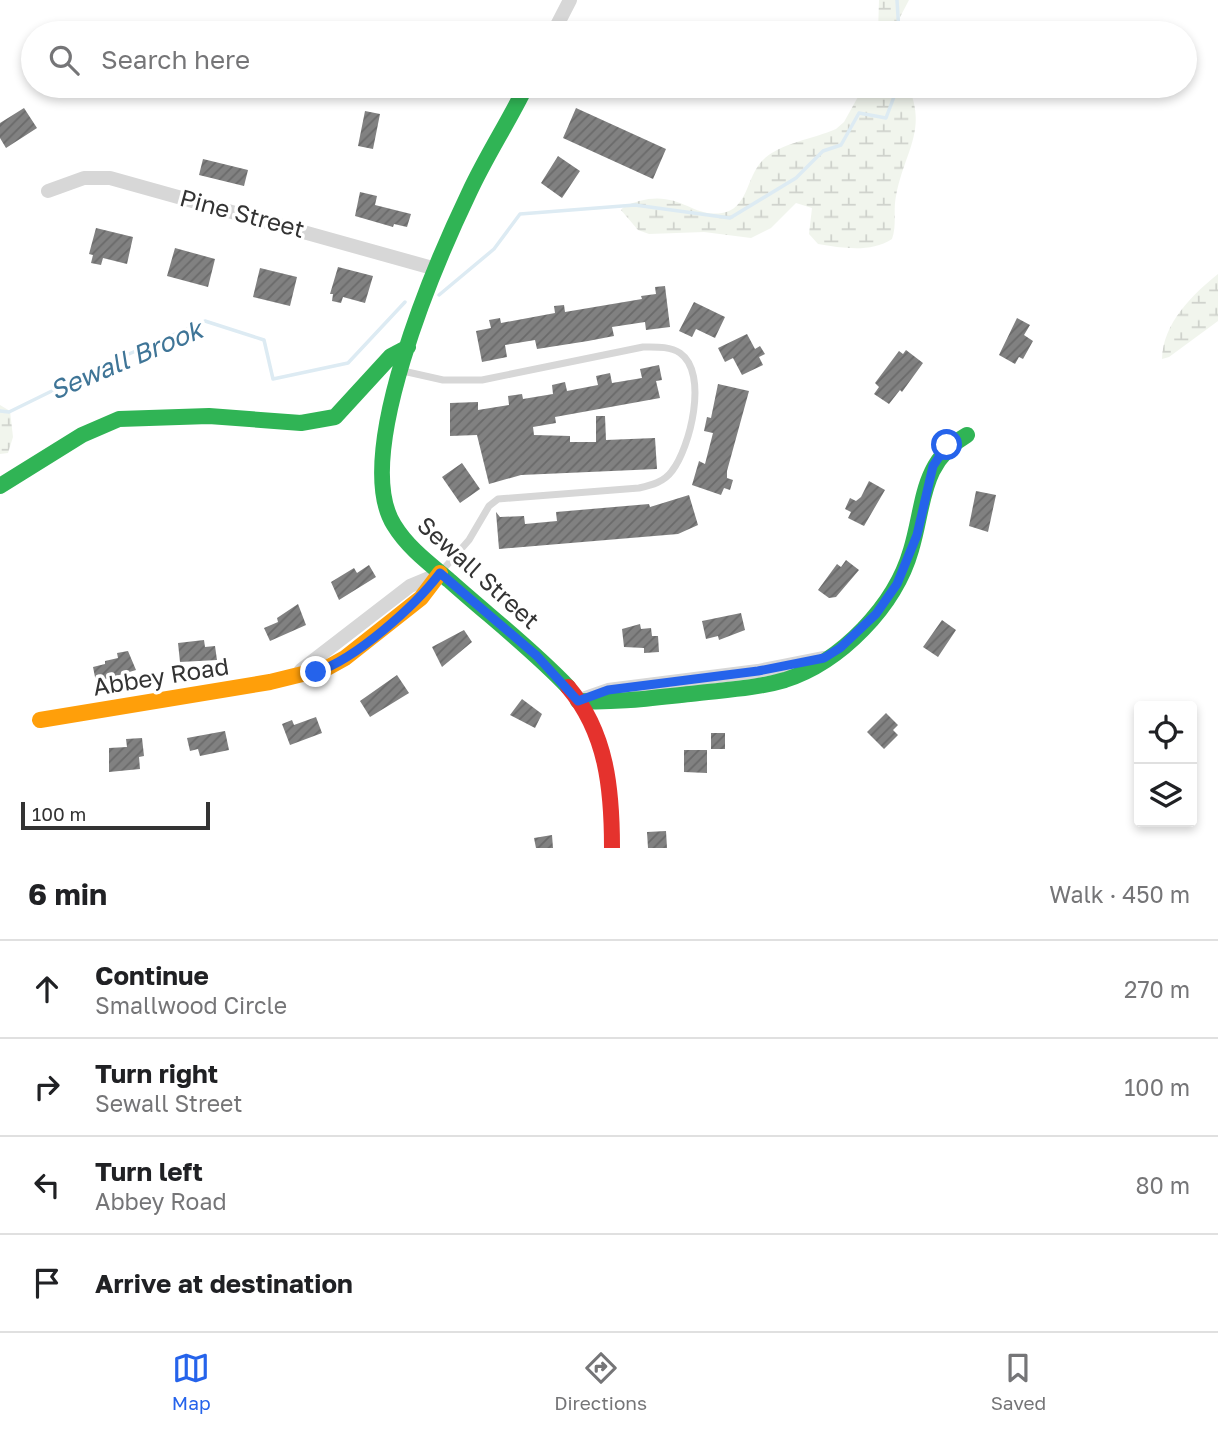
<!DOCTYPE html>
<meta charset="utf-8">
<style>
body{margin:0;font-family:"Golos Text",sans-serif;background:#f2f2f2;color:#202124}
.controls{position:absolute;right:21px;bottom:21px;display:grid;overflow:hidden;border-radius:7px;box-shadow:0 4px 10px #0003}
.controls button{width:63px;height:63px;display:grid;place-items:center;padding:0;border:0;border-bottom:2px solid #e0e0e0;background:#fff;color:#202124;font:35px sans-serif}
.scale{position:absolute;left:21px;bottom:18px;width:189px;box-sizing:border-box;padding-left:7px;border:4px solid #333;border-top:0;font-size:19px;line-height:24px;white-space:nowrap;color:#333;-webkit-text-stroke:5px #fff;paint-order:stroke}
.stop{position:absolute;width:21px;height:21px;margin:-16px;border:5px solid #2563eb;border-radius:50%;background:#fff}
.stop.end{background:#2563eb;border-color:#fff;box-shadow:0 2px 7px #0008}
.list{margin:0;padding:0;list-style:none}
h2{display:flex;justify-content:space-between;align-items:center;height:91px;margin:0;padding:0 28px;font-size:30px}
h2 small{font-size:23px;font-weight:400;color:#757577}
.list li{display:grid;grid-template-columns:46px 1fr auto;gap:21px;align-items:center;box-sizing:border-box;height:98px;padding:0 28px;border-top:2px solid #e0e0e0}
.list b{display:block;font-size:26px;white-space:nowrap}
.list p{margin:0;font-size:23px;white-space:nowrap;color:#757577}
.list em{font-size:23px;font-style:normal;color:#757577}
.icon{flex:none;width:38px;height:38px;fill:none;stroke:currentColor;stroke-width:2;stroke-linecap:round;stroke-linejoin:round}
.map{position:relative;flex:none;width:1218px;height:848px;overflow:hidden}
.search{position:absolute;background:#fff;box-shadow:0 4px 10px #0003;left:21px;right:21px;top:21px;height:77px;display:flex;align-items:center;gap:18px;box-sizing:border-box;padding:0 24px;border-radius:38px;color:#757577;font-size:26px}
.sheet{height:483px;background:#fff}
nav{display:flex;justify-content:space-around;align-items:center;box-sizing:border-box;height:98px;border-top:2px solid #e0e0e0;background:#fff;font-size:19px;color:#757577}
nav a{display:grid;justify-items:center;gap:4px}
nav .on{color:#2563eb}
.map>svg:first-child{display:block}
.wetland{fill:url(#wetland-marsh)}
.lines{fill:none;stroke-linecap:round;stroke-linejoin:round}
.stream{stroke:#ddebf3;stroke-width:3.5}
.building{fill:url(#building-hatch)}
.lane{stroke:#d7d7d7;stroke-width:7}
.street{stroke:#d7d7d7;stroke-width:14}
.fast{stroke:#30b455;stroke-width:16}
.slow{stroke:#ff9f0a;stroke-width:16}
.jam{stroke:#e5322d;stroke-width:16}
.route{stroke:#2563eb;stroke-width:9}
.labels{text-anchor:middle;stroke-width:7;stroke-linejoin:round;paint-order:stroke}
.street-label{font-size:24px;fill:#333;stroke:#fff}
.water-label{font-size:26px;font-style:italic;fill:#3f7597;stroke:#fff}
</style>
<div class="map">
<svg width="1218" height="848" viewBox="0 0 1218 848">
<defs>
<pattern id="wetland-marsh" width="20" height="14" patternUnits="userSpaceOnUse" patternTransform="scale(1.75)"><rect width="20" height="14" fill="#f1f5ed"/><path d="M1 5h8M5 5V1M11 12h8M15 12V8" fill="none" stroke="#cfd2cc"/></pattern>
<pattern id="building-hatch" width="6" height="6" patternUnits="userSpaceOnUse" patternTransform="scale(1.75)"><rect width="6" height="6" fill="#818181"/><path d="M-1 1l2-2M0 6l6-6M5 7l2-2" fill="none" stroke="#6a6a6a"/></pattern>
</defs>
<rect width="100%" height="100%" fill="#fff"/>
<path class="wetland" d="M 879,0 L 909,0 L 898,21 L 896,33 L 878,33 Z
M 864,86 L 908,86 C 928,130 904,152 896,196 C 893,210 897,225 892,239 C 870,253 843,248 818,244 L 809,234 L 812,208 L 796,203 L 771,228 L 751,238 L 704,232 L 649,234 L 638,230 L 621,210 C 625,204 632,204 639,201 C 679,190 693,218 722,213 C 748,209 746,178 762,161 C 779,143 814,139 836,129 L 844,122 Z
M 1218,274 L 1218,321 L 1169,357 L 1162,359 C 1163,323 1192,295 1218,274 Z
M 0,405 L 10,411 L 13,437 L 8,453 L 0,454 Z"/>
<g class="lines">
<path class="stream" d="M 897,0 L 899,33
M 439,295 L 494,249 L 520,214 L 635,205 L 730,218 L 796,178 L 823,151 L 841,145 L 859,113 L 886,118 L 898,86
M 0,411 L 9,412 L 115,360 L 205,321 L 264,340 L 273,379 L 348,363 L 405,302"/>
</g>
<path class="building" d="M 443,86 L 472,86 L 465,98 Z
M 24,108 L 37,128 L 6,148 L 0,138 L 0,123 Z
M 576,108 L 666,149 L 653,179 L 563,138 Z
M 365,111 L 380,114 L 373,149 L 358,146 Z
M 558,156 L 580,171 L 562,198 L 541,183 Z
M 203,159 L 248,170 L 244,186 L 199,175 Z
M 360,192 L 377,196 L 375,205 L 411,214 L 407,227 L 394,224 L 393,227 L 355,216 Z
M 96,228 L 133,237 L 127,264 L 103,258 L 101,265 L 91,263 L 93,255 L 89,254 Z
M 175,248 L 215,259 L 208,287 L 167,276 Z
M 338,267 L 373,276 L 365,303 L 343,297 L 341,303 L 332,301 L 333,294 L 330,294 Z
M 260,268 L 297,277 L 290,306 L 253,297 Z
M 665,286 L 670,327 L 646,330 L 645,322 L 612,327 L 614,336 L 588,341 L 537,349 L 535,340 L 505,345 L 507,357 L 482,362 L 476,331 L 491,328 L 489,320 L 500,318 L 501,323 L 555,313 L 554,306 L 564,305 L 565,312 L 642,299 L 641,296 L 656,294 L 655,287 Z
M 694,302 L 725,317 L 715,338 L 696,329 L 692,337 L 679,331 Z
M 1017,318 L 1030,325 L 1024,335 L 1033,341 L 1023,359 L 1019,357 L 1015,364 L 999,355 Z
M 747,334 L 755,349 L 760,346 L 765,354 L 759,357 L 763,365 L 742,375 L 733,358 L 725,362 L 718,348 Z
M 906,350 L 923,363 L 902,392 L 900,390 L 889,404 L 874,394 L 879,387 L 875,383 L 899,351 L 903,354 Z
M 659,365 L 662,380 L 656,381 L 660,398 L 555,417 L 556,423 L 533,427 L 534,435 L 570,436 L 570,442 L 596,442 L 596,416 L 605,416 L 606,440 L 655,438 L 657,469 L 521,475 L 489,484 L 477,435 L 450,436 L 450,403 L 478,402 L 478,410 L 509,405 L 508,396 L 522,394 L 523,399 L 553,394 L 552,385 L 565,382 L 567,391 L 598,385 L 596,376 L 610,373 L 612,383 L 642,378 L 640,369 Z
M 718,384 L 749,391 L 727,471 L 727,478 L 733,480 L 730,490 L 724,488 L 721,495 L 692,485 L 699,461 L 705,464 L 713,433 L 704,431 L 707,417 L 711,418 Z
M 462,463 L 480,489 L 460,503 L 442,477 Z
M 869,481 L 885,490 L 864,526 L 848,518 L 851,512 L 845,509 L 850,498 L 856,501 L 861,497 Z
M 976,491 L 996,495 L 988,532 L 969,526 Z
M 689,495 L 698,525 L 678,534 L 499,549 L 496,512 L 500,517 L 524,516 L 525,524 L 557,521 L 556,512 L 649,504 L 650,507 Z
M 846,560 L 859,570 L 836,597 L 829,598 L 818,590 L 837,564 L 841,567 Z
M 369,565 L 376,577 L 339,600 L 331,582 L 354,568 L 357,573 Z
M 298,604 L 306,625 L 270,641 L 264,628 L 278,622 L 277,618 Z
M 741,613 L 745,630 L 719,640 L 718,636 L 706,639 L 702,621 Z
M 942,620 L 956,630 L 938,657 L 923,647 Z
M 640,624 L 641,629 L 651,628 L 652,636 L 658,636 L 659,652 L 644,653 L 644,648 L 624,647 L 622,629 Z
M 464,630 L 472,642 L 442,667 L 432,647 Z
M 204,640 L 205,647 L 215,646 L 217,660 L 180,662 L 178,643 Z
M 128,651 L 136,670 L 96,682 L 93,667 L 105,664 L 105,661 L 118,658 L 117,653 Z
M 397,675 L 409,693 L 370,717 L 360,701 Z
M 522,699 L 542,714 L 535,728 L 510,715 Z
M 886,713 L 898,725 L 893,730 L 898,735 L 884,749 L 867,732 Z
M 316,717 L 322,733 L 290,745 L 282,724 L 292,720 L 294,725 Z
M 225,731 L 229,750 L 200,756 L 198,749 L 190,751 L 187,738 Z
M 711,733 L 725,733 L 725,749 L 711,749 Z
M 142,738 L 144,756 L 139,757 L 140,769 L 109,772 L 109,748 L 127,747 L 126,739 Z
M 684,750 L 707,750 L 707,773 L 684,772 Z
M 666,831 L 667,848 L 648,848 L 647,832 Z
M 552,835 L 553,848 L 536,848 L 534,838 Z"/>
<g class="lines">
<path class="lane" d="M 403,371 L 443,380 L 482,380 L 643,347 C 655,347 670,346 680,353 C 709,373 690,448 672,471 C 664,482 652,485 639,488 L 498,499 L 489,506 L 469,540 L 440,573"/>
<path class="street" d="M 553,33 L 570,0
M 48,191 L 84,178 L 110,178 L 436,269
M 301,670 L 410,586 L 439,574
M 585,698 L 608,690 L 758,671 L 823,658"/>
<path class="fast" d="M 526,86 C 508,123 486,156 469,193 C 436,262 351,457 394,525 C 408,548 430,564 450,581 C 489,616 532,649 568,687
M 0,486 L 82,435 L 119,419 L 209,416 L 301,423 L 335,417 L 391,356 L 408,347
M 578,701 C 616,703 652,698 690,694 C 722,690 754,689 785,680 C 841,662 895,606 911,550 C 925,504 920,462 967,435"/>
<path class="slow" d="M 40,720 L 270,682 L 327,668 L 345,658 L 421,598 L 440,573"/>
<path class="jam" d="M 568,687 C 607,733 612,790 612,848"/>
</g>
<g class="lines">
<path class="route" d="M 316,672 C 356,659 415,606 440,573 L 537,656 L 578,701 L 608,690 L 758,671 L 824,658 L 840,648 L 876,614 L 897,584 L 917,535 L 933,466 L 947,445"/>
</g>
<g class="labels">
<g class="street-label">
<text transform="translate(242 214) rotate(15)" y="8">Pine Street</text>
<text transform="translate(478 573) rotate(42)" y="8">Sewall Street</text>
<text transform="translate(161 677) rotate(-9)" y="8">Abbey Road</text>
</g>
<g class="water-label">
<text transform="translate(126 360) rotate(-23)" y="9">Sewall Brook</text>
</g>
</g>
</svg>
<div class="controls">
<button><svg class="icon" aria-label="locate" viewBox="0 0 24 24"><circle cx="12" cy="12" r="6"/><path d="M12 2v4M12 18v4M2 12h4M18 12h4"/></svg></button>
<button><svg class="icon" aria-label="layers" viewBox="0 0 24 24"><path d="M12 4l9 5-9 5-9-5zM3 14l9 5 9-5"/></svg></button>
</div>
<div class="scale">100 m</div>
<div class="stop" style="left:947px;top:445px"></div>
<div class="stop end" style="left:316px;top:672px"></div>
<div class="search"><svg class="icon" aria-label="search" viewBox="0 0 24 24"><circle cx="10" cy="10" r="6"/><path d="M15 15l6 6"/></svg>Search here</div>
</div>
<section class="sheet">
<h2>6 min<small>Walk · 450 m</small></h2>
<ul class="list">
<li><svg class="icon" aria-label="ahead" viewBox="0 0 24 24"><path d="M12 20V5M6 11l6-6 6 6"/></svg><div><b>Continue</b><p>Smallwood Circle</p></div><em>270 m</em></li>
<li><svg class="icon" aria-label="right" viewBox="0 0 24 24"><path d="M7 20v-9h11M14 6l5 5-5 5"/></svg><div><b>Turn right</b><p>Sewall Street</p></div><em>100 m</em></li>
<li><svg class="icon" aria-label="left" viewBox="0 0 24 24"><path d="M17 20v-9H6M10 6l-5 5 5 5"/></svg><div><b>Turn left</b><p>Abbey Road</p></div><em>80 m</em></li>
<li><svg class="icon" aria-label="arrive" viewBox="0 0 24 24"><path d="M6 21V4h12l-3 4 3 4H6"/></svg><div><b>Arrive at destination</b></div></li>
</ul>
</section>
<nav>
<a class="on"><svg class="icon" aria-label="map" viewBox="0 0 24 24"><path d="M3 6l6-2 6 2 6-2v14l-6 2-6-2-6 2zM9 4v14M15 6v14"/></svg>Map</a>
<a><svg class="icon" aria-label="directions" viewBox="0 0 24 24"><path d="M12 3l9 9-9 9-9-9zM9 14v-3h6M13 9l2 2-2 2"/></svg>Directions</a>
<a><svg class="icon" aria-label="saved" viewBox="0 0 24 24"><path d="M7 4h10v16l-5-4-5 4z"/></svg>Saved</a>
</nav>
